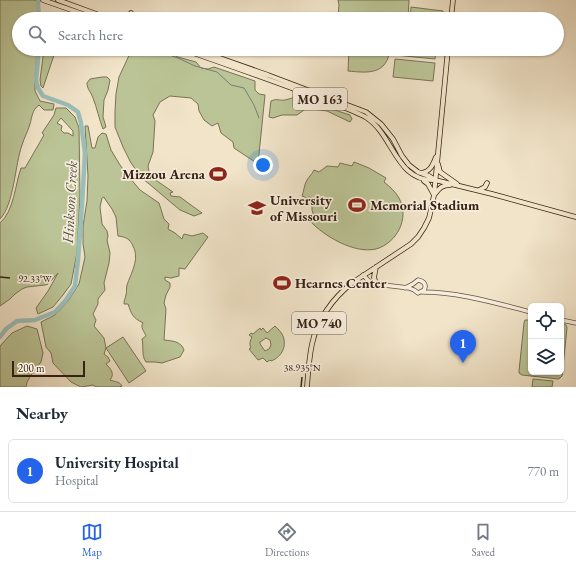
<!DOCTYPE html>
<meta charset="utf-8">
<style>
body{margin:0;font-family:"EB Garamond",serif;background:#f2f2f3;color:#1f2937}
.controls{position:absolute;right:12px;bottom:12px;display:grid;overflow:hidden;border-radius:6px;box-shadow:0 1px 3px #0004}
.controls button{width:36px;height:36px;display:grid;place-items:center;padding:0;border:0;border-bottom:1px solid #e0e1e3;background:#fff;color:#1f2937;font:20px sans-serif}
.scale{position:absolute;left:12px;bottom:10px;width:73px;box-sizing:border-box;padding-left:4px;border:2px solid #372214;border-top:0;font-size:11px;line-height:14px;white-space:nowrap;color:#372214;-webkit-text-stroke:3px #f6eddc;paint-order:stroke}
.you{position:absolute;left:263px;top:165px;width:14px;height:14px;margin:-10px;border:3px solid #fff;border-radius:50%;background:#1a73e8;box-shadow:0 0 0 6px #1a73e833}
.badge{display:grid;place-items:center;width:26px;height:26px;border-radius:50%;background:#2563eb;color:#fff;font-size:13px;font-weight:700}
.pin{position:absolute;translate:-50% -33px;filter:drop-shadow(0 1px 2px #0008)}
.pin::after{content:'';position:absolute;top:21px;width:14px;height:12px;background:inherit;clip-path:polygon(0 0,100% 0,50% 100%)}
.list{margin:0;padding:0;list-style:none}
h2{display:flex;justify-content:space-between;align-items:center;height:52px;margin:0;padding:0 16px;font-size:17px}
h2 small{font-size:13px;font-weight:400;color:#747a83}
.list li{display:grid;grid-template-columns:26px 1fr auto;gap:12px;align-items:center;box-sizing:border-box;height:64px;margin:0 8px 8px;padding:0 8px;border:1px solid #e0e1e3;border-radius:6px}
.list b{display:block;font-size:15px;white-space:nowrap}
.list p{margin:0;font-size:13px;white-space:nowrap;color:#747a83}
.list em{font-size:13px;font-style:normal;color:#747a83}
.icon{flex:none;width:22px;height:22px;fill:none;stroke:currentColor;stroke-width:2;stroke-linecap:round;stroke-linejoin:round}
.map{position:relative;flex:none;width:576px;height:387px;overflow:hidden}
.search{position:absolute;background:#fff;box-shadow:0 1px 3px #0004;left:12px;right:12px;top:12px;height:44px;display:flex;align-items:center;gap:10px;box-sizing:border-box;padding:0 14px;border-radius:22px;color:#747a83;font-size:15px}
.sheet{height:124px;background:#fff}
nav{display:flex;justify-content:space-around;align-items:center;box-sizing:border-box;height:56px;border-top:1px solid #e0e1e3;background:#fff;font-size:11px;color:#747a83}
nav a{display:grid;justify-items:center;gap:2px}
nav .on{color:#2563eb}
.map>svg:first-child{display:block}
.green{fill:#bbc496;stroke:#797355;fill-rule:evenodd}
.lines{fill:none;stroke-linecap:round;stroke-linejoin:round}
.stream{stroke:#738077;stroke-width:1}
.river{stroke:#9bbeb9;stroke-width:4.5}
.tertiary-casing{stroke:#665241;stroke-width:5}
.primary-casing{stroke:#372214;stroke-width:5.5}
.tertiary{stroke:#f6eddc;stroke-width:3.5}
.primary{stroke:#f1e4c9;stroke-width:4}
.ticks{fill:none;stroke:#372214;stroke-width:1.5}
.labels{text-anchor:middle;stroke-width:3.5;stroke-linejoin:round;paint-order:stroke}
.shield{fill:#f6eddc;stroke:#705f50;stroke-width:1}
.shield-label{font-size:13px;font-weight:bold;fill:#372214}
.poi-label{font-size:14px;font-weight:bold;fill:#372214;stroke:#f6eddc;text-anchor:start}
.water-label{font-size:15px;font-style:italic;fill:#555146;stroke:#f6eddc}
.ticks-label{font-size:10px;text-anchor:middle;fill:#372214;stroke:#f6eddc;stroke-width:3.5;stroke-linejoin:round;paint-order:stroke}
</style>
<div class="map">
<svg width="576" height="387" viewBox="0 0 576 387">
<rect width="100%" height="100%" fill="#f1e4c9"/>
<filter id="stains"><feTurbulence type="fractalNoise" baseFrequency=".005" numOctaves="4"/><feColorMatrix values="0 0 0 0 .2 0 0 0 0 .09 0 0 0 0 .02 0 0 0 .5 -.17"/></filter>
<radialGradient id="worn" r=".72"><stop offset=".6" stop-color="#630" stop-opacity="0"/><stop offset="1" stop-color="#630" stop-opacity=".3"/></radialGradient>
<path class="green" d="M 0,0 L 34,0 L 37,1 L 38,19 L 19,19 L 19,49 L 37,49 L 35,79 L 35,91 L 40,101 L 54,104 L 53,110 L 44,110 L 39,105 C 32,110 32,117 30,124 C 28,131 24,138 22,145 C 15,164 14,205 0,219 Z
M 338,0 L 409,0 L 408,19 L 338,18 L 339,5 Z
M 411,7 L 443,11 L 442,19 L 410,19 Z
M 44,49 L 56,49 L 43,88 L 41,86 L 40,80 Z
M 132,49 L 161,49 L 178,57 L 196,62 L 201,68 L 208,69 L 214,67 L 255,81 L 255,90 L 259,94 L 265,95 L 258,164 L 234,148 L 233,142 L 221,133 L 218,123 L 212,126 L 204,120 L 199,111 L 198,104 L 191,98 L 170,96 L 160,102 L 153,115 L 155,121 L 153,152 L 148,166 L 149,172 L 154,179 L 173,192 L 170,193 L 171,196 L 180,197 L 202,213 L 194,216 L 180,210 L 142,178 L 131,163 L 123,147 L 115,127 L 115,111 L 116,94 L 119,77 Z
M 349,49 L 390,49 C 387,75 368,73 348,71 Z
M 396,49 L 436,49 L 435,59 L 395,55 Z
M 395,59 L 435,63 L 433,81 L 393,77 Z
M 102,77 L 107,77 L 110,80 L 108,90 L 104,100 L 103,117 L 106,127 L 103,129 C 99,119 97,108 93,98 C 91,92 87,89 87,83 L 90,79 Z
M 296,97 L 303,99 L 310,104 L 316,104 L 350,115 L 352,119 L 350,122 L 327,111 L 307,108 L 297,115 L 282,115 L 273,118 L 269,117 L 271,101 C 277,98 279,101 285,100 C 289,99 292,98 296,97 Z
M 56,108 L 66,108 L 75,117 L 79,128 L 80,196 L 77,253 L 71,284 L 63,295 L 53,307 L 38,314 L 36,308 L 48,291 L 58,273 L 48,284 L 45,285 L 27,287 L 22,289 L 15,294 L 10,299 L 0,306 L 0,223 C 14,211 15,185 21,168 L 25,168 L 44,135 L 42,133 L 54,115 ZM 61,118 L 73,131 L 73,136 L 68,133 L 64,133 L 61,130 L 62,126 L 57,123 Z
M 85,126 L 88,126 L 92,148 L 95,148 L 98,137 L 102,133 L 106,134 L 111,150 L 120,165 L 129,177 L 140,190 L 159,203 L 164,219 L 169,224 L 168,229 L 175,233 L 182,239 L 183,236 L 184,234 L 192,236 L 203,233 L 208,237 L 185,269 L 179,268 L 179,276 L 171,278 L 165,277 L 165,280 L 170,283 L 170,287 L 166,295 L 164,303 L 166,309 L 164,340 C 172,341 181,341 184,350 L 180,357 L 162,363 L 155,362 L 146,362 C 141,355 144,347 142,339 L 146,336 C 144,331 140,327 143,323 C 132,317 132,315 128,304 L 124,304 C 124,300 125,299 126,295 C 127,292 126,289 127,285 C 131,273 140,259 133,246 C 130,239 126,237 118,236 L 117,227 L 116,217 L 112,209 L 105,199 L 104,197 L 102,198 L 100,207 L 102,224 L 107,231 L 108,236 L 107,240 L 110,253 L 109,263 L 104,283 L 105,290 L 98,299 L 98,304 L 93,314 L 96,320 L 94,326 L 104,338 L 106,348 L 123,337 L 146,371 L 129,383 L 106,348 L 104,354 L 108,357 L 110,361 L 106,364 C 111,369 115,374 110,380 C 115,382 119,381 122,386 L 119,387 L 97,387 L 93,385 L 81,387 L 71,382 L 53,363 L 51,353 L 46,347 L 41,322 L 55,315 L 68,301 L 79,284 L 85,257 L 83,244 L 83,226 L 87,201 L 88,176 Z
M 354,162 L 369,168 L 386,178 L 384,182 C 390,187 395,191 399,198 C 410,218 397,243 376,249 C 354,254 324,236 310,221 L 314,217 L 312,210 L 312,198 L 309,197 L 307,198 L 302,196 C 304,191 304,186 306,182 C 308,177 312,175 314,170 L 319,172 L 327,166 L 338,167 L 340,163 L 352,166 Z
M 525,320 L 531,320 L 531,372 L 561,372 L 561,324 C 564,324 567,324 567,328 L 562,376 L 560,378 L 558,379 L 522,375 L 519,373 L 519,371 L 524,323 Z
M 27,326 L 37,329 L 43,353 L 41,362 L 33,372 L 27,382 L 26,387 L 0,387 L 0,346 L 12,333 Z
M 275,326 C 278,329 280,331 282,334 C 288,345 282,357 271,361 L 270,360 L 267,362 L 263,358 L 258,360 L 249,349 L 251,348 C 249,344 250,341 252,337 L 249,335 L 251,333 L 253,334 L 260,328 L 261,330 L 263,328 L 267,333 ZM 266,338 L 270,340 L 271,345 L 269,349 L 265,351 L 260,344 L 260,342 Z
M 533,379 L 553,381 L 552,387 L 532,387 Z"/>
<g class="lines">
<path class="stream" d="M 39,17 L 50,19
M 152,49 L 178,58 L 195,66 L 217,72 L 231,85 L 244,88 L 254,105 L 259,118
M 136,50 L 142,49"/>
<path class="river" d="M 38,0 L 38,4 L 39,19
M 0,337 L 6,329 L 17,321 L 35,320 L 55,312 L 66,300 L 75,286 L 78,260 L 82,205 L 85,153 L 81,123 L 78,112 L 68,105 L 43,96 L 38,88 L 36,80 L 39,49"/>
<g class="tertiary-casing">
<path id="tertiary" d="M 363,275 L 369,281 L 375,284 L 409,288 L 414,290 L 418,293 L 424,290 C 427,285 424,281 418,280 L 413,284 L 405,288
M 422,292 C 459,292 495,303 531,312
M 561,320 L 576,323"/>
</g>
<g class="primary-casing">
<path id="primary" d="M 43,0 L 97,19
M 58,0 L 110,19
M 130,19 L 131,13
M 451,19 L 453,0
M 182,49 C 225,64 268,79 310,95 C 327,102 352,109 367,118 C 394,136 396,182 435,180 L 492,194 L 576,217
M 194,49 L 268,75 L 366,112 L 381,124 L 393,139 L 402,156 L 409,165 L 418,172 L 429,176 L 435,180
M 125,50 L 126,49
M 438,164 L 440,172 L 457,184
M 421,173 C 430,172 433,165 436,157
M 424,181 L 428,184 L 434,195 C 439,189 441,185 450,185
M 479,190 L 485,187 L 487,183
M 376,267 L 374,277 L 376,284
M 307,387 C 308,373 309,358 312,344 C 317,320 333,298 352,283 L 411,244 L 418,237 L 424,228 L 429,218 L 432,205 L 434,195 L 448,49"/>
</g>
<use href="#tertiary" class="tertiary"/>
<use href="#primary" class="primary"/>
</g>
<path class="ticks" d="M 0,277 L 10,278M 301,387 L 302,377"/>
<defs>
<g id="stadium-bare" transform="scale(1.38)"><path d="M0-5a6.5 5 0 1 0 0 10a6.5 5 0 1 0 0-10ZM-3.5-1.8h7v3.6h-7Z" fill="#8f2418" stroke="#f6eddc" stroke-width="2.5" paint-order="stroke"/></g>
<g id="university-bare" transform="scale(1.38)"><path d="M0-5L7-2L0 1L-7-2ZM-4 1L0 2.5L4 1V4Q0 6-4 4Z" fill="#8f2418" stroke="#f6eddc" stroke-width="2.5" paint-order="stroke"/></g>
</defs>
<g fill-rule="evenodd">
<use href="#stadium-bare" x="218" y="174"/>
<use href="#stadium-bare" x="357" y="205"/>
<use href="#university-bare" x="257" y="208"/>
<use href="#stadium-bare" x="282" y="283"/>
</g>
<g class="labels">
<g class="shield">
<rect x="293" y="88" width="54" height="22" rx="3"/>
<rect x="292" y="312" width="54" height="22" rx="3"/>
</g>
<g class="shield-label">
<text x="320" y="104">MO 163</text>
<text x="319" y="328">MO 740</text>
</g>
<g class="poi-label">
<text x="205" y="179" text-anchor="end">Mizzou Arena</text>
<text x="270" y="205">University<tspan x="270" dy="16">of Missouri</tspan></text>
<text x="370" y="210">Memorial Stadium</text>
<text x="295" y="288">Hearnes Center</text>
</g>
<g class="water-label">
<text transform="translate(70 202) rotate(-87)" y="5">Hinkson Creek</text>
</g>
</g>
<g class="ticks-label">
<text x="35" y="282">92.33°W</text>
<text x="302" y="371">38.935°N</text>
</g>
<rect width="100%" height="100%" filter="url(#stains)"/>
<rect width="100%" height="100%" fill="url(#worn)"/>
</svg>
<div class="controls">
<button><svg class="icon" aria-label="locate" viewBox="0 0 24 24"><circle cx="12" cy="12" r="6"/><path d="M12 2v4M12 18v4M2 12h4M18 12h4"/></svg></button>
<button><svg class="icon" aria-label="layers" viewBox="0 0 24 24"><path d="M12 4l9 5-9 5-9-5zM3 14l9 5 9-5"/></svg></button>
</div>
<div class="scale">200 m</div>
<div class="you"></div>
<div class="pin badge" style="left:463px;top:363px">1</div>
<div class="search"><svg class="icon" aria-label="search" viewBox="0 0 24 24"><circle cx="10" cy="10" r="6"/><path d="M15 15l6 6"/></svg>Search here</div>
</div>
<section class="sheet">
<h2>Nearby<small></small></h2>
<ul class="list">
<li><span class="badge">1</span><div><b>University Hospital</b><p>Hospital</p></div><em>770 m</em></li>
</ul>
</section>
<nav>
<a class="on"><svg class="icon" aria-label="map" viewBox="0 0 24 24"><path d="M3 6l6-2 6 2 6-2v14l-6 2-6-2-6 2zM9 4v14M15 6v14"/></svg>Map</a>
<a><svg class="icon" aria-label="directions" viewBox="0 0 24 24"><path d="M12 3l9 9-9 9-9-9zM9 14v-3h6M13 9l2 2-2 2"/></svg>Directions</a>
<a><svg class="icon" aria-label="saved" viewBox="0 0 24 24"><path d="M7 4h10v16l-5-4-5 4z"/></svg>Saved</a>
</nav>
